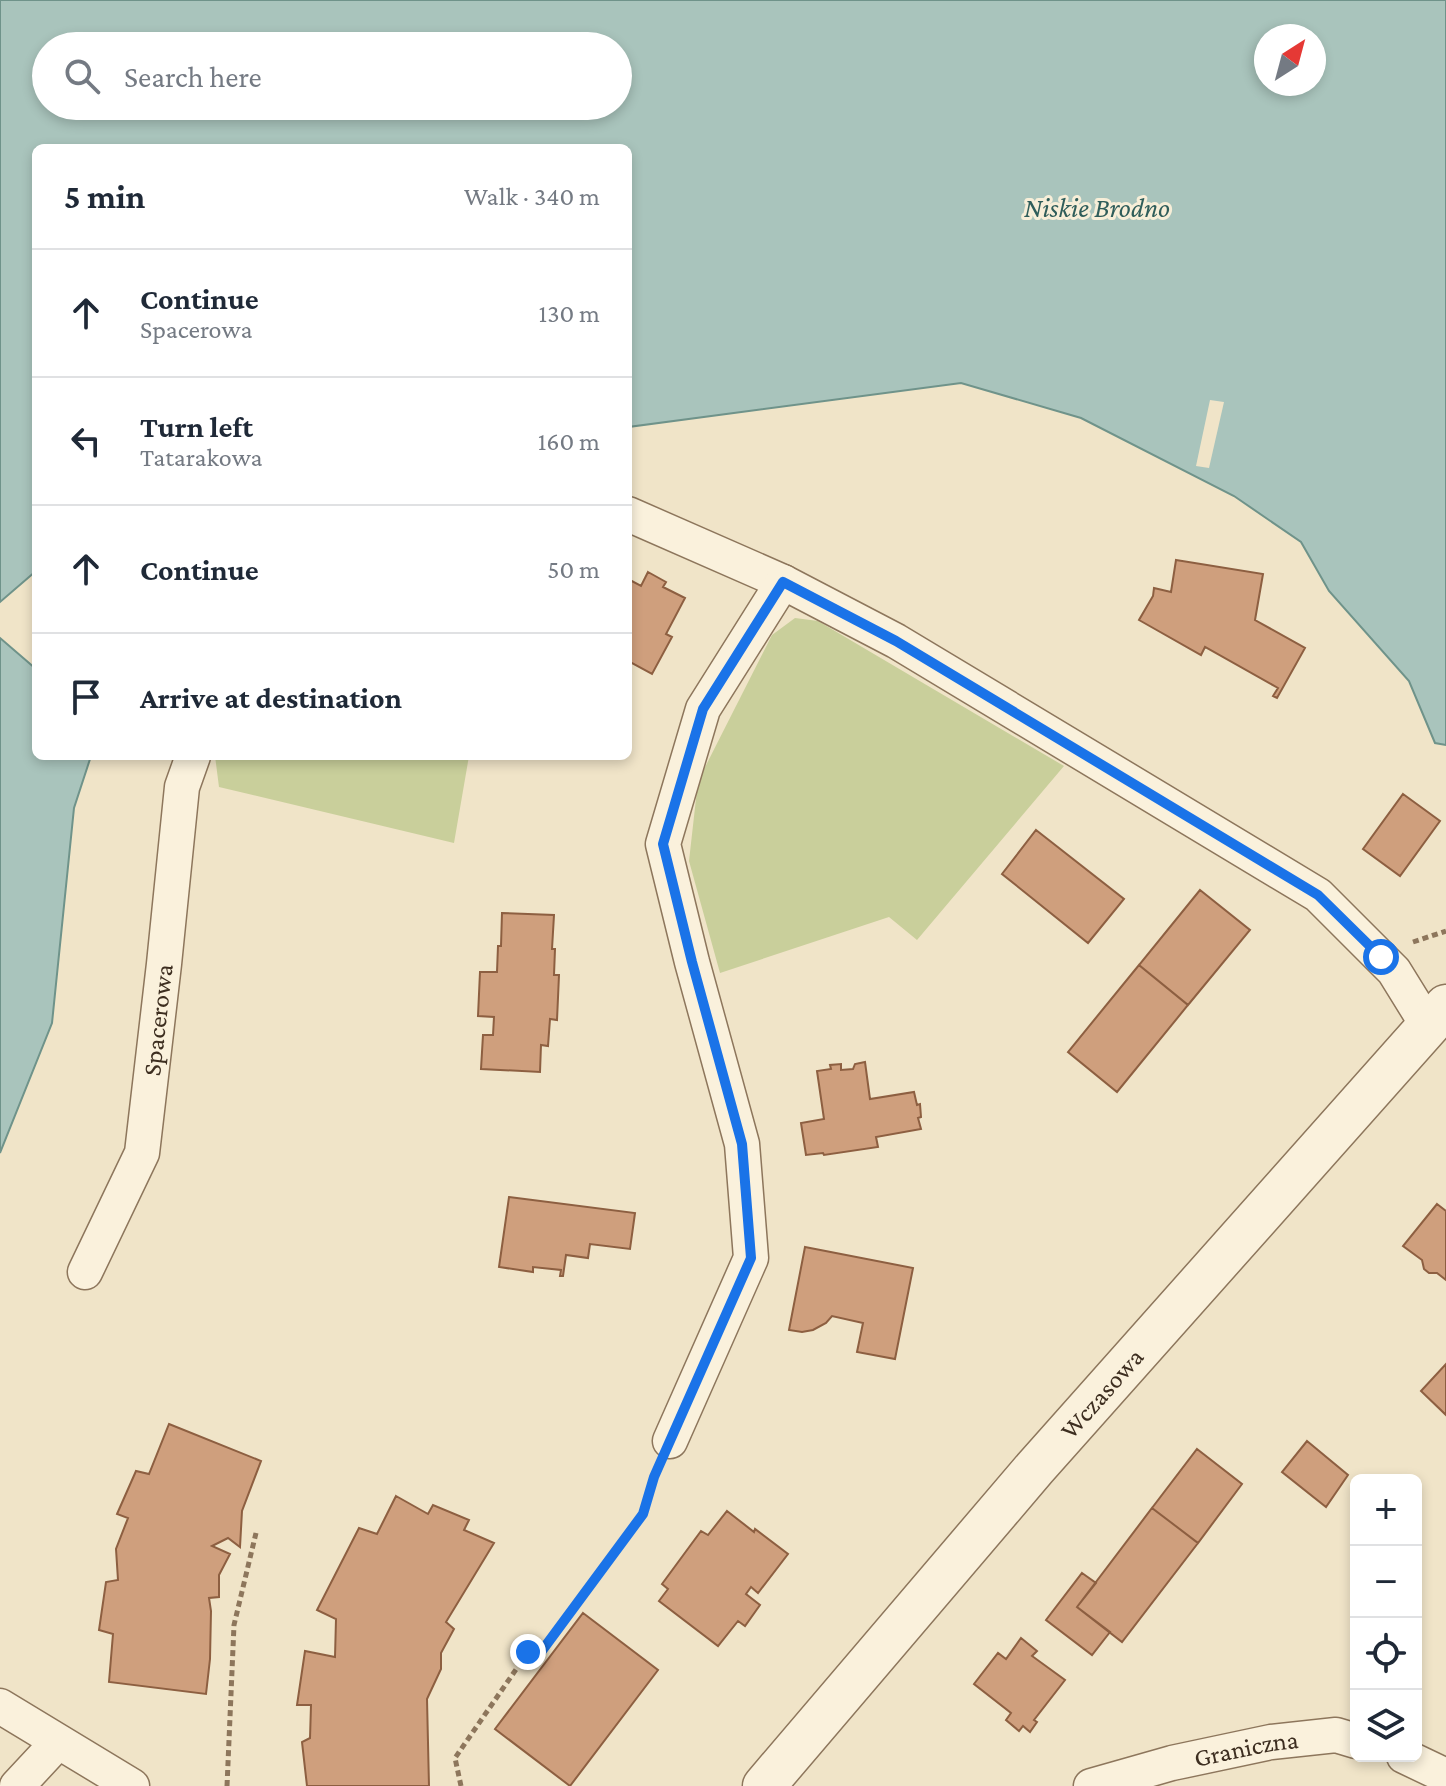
<!DOCTYPE html>
<meta charset="utf-8">
<style>
body{margin:0;font-family:"Crimson Pro",serif;background:#f6f6f7;color:#1f2937}
.controls{position:absolute;right:24px;bottom:24px;display:grid;overflow:hidden;border-radius:12px;box-shadow:0 4px 12px #0003}
.controls button{width:72px;height:72px;display:grid;place-items:center;padding:0;border:0;border-bottom:2px solid #e0e1e3;background:#fff;color:#1f2937;font:40px sans-serif}
.compass{position:absolute;left:1254px;top:24px;width:72px;height:72px;border-radius:50%;background:#fff;box-shadow:0 4px 12px #0003;rotate:36deg}
.stop{position:absolute;width:24px;height:24px;margin:-18px;border:6px solid #1a73e8;border-radius:50%;background:#fff}
.stop.end{background:#1a73e8;border-color:#fff;box-shadow:0 2px 8px #0008}
.list{margin:0;padding:0;list-style:none}
h2{display:flex;justify-content:space-between;align-items:center;height:104px;margin:0;padding:0 32px;font-size:34px}
h2 small{font-size:26px;font-weight:400;color:#747a83}
.list li{display:grid;grid-template-columns:52px 1fr auto;gap:24px;align-items:center;box-sizing:border-box;height:128px;padding:0 32px;border-top:2px solid #e0e1e3}
.list b{display:block;font-size:30px;white-space:nowrap}
.list p{margin:0;font-size:26px;white-space:nowrap;color:#747a83}
.list em{font-size:26px;font-style:normal;color:#747a83}
.icon{flex:none;width:44px;height:44px;fill:none;stroke:currentColor;stroke-width:2;stroke-linecap:round;stroke-linejoin:round}
.map{position:relative;flex:none;width:1446px;height:1786px;overflow:hidden}
.search{position:absolute;background:#fff;box-shadow:0 4px 12px #0003;left:32px;top:32px;width:600px;height:88px;display:flex;align-items:center;gap:20px;box-sizing:border-box;padding:0 28px;border-radius:44px;color:#747a83;font-size:30px}
.panel{position:absolute;background:#fff;box-shadow:0 4px 12px #0003;left:32px;top:144px;width:600px;height:616px;border-radius:12px}
.map>svg:first-child{display:block}
.green{fill:#c9cf9b}
.water{fill:#a9c4bc;stroke:#6f938a;stroke-width:2;fill-rule:evenodd}
.pier{fill:#f0e4c8}
.building{fill:#cf9f7d;stroke:#8d5f41;stroke-width:2}
.lines{fill:none;stroke-linecap:round;stroke-linejoin:round}
.minor-casing{stroke:#8d765c;stroke-width:37}
.tertiary-casing{stroke:#8d765c;stroke-width:45}
.path{stroke:#8d765c;stroke-width:5;stroke-dasharray:6 4;stroke-linecap:butt}
.minor{stroke:#faf1dc;stroke-width:34}
.tertiary{stroke:#faf1dc;stroke-width:42}
.route{stroke:#1a73e8;stroke-width:10}
.labels{text-anchor:middle;stroke-width:6;stroke-linejoin:round;paint-order:stroke}
.street-label{font-size:26px;fill:#3d2e20;stroke:#f7eed8}
.water-label{font-size:28px;font-style:italic;fill:#2f5d5a;stroke:#f7eed8}
</style>
<div class="map">
<svg width="1446" height="1786" viewBox="0 0 1446 1786">
<rect width="100%" height="100%" fill="#f0e4c8"/>
<path class="green" d="M 795,618 L 818,621 L 1064,766 L 917,940 L 889,917 L 720,973 L 689,861 L 698,781 L 772,635 Z
M 215,756 L 469,756 L 454,843 L 219,787 Z"/>
<path class="water" d="M 0,0 L 1446,0 L 1446,745 L 1435,743 L 1409,681 L 1329,591 L 1301,542 L 1234,496 L 1081,418 L 961,383 L 628,427 L 628,148 L 36,148 L 36,571 L 0,602 ZM 1266,36 L 1314,36 L 1314,84 L 1266,84 ZM 46,46 L 618,46 L 618,106 L 46,106 Z
M 0,638 L 36,669 L 36,756 L 91,756 L 74,808 L 52,1023 L 0,1153 Z"/>
<path class="pier" d="M 1210,400 L 1224,402 L 1209,468 L 1196,466 Z"/>
<path class="building" d="M 1176,560 L 1263,574 L 1255,620 L 1305,648 L 1277,698 L 1273,696 L 1278,688 L 1205,647 L 1201,655 L 1139,620 L 1153,596 L 1154,588 L 1171,592 Z
M 648,572 L 666,582 L 663,587 L 685,598 L 666,634 L 672,637 L 652,674 L 628,661 L 628,579 L 641,586 Z
M 1403,794 L 1440,821 L 1400,876 L 1363,849 Z
M 1036,830 L 1124,899 L 1088,943 L 1002,874 Z
M 1200,890 L 1250,930 L 1188,1005 L 1139,965 Z
M 502,913 L 554,915 L 552,949 L 555,949 L 554,975 L 559,975 L 557,1020 L 550,1019 L 548,1046 L 541,1045 L 540,1072 L 481,1069 L 483,1035 L 493,1035 L 494,1017 L 478,1016 L 480,972 L 497,972 L 498,946 L 501,946 Z
M 1139,965 L 1188,1005 L 1117,1092 L 1068,1052 Z
M 865,1062 L 870,1099 L 914,1092 L 917,1105 L 920,1104 L 921,1117 L 918,1118 L 921,1129 L 876,1137 L 878,1147 L 824,1155 L 823,1153 L 806,1155 L 801,1123 L 824,1119 L 817,1071 L 831,1069 L 830,1065 L 841,1064 L 841,1070 L 853,1069 L 855,1064 Z
M 509,1197 L 635,1213 L 630,1249 L 590,1244 L 588,1258 L 566,1255 L 563,1276 L 560,1276 L 561,1270 L 533,1267 L 533,1272 L 499,1267 Z
M 1437,1204 L 1446,1211 L 1446,1280 L 1437,1273 L 1429,1273 L 1424,1269 L 1422,1260 L 1403,1246 Z
M 805,1247 L 913,1268 L 895,1359 L 857,1352 L 863,1323 L 832,1316 L 826,1323 L 813,1330 L 802,1332 L 789,1330 Z
M 1446,1364 L 1446,1415 L 1421,1391 Z
M 169,1424 L 261,1461 L 242,1511 L 240,1547 L 228,1538 L 212,1546 L 230,1554 L 219,1575 L 219,1597 L 209,1598 L 211,1611 L 210,1659 L 206,1694 L 109,1682 L 113,1634 L 99,1630 L 106,1582 L 118,1580 L 116,1549 L 128,1518 L 117,1514 L 136,1471 L 149,1474 Z
M 1307,1441 L 1348,1475 L 1326,1507 L 1282,1472 Z
M 1197,1449 L 1242,1484 L 1198,1543 L 1152,1508 Z
M 396,1496 L 428,1514 L 433,1505 L 469,1520 L 464,1530 L 494,1543 L 446,1622 L 454,1629 L 441,1653 L 441,1669 L 427,1699 L 429,1786 L 307,1786 L 302,1742 L 310,1738 L 311,1705 L 297,1705 L 305,1651 L 335,1657 L 336,1619 L 317,1610 L 359,1528 L 377,1534 Z
M 1152,1508 L 1198,1543 L 1122,1642 L 1077,1607 Z
M 727,1511 L 754,1532 L 755,1529 L 788,1554 L 758,1593 L 751,1587 L 746,1594 L 760,1605 L 745,1626 L 738,1621 L 718,1646 L 659,1601 L 668,1589 L 662,1584 L 701,1531 L 708,1535 Z
M 1082,1573 L 1096,1583 L 1077,1607 L 1110,1632 L 1092,1655 L 1046,1620 Z
M 583,1613 L 658,1670 L 570,1786 L 495,1729 Z
M 1021,1638 L 1037,1651 L 1032,1656 L 1065,1680 L 1034,1720 L 1037,1722 L 1030,1732 L 1023,1726 L 1019,1731 L 1006,1720 L 1011,1713 L 974,1684 L 998,1653 L 1006,1659 Z"/>
<g class="lines">
<g class="minor-casing">
<g id="minor">
<path d="M 628,514 L 783,582 L 896,641 L 1318,895 L 1394,971 L 1428,1026"/>
<path id="s1" d="M 85,1272 L 142,1153 L 164,964 L 182,787 L 193,756"/>
<path d="M 670,1441 L 751,1258 L 742,1144 L 692,962 L 663,844 L 703,709 L 783,582"/>
<path d="M 0,1706 L 132,1786"/>
<path d="M 1404,1756 L 1446,1776"/>
<path d="M 17,1786 L 58,1742"/>
<path id="s2" d="M 1091,1786 L 1172,1763 L 1271,1742 L 1336,1735 L 1356,1741"/>
</g>
</g>
<g class="tertiary-casing">
<g id="tertiary">
<path id="s3" d="M 764,1786 L 1035,1468 L 1446,1006"/>
</g>
</g>
<path class="path" d="M 1413,942 L 1446,931
M 227,1786 L 234,1625 L 256,1533
M 461,1786 L 455,1758 L 528,1652 L 541,1652 L 643,1514 L 656,1471"/>
<use href="#minor" class="minor"/>
<use href="#tertiary" class="tertiary"/>
</g>
<g class="lines">
<path class="route" d="M 528,1652 L 541,1652 L 643,1514 L 654,1477 L 751,1258 L 742,1144 L 692,962 L 663,844 L 703,709 L 783,582 L 896,641 L 1318,895 L 1381,957"/>
</g>
<g class="labels">
<g class="street-label">
<text dy="9" stroke="none"><textPath href="#s1" startOffset="266">Spacerowa</textPath></text>
<text dy="9" stroke="none"><textPath href="#s3" startOffset="518">Wczasowa</textPath></text>
<text dy="9" stroke="none"><textPath href="#s2" startOffset="160">Graniczna</textPath></text>
</g>
<g class="water-label">
<text x="1097" y="217">Niskie Brodno</text>
</g>
</g>
</svg>
<div class="controls">
<button>+</button>
<button>−</button>
<button><svg class="icon" aria-label="locate" viewBox="0 0 24 24"><circle cx="12" cy="12" r="6"/><path d="M12 2v4M12 18v4M2 12h4M18 12h4"/></svg></button>
<button><svg class="icon" aria-label="layers" viewBox="0 0 24 24"><path d="M12 4l9 5-9 5-9-5zM3 14l9 5 9-5"/></svg></button>
</div>
<svg class="compass" viewBox="-18 -18 36 36"><path d="M0-13l5 13h-10z" fill="#e53935"/><path d="M0 13l5-13h-10z" fill="#747a83"/></svg>
<div class="stop" style="left:1381px;top:957px"></div>
<div class="stop end" style="left:528px;top:1652px"></div>
<div class="search"><svg class="icon" aria-label="search" viewBox="0 0 24 24"><circle cx="10" cy="10" r="6"/><path d="M15 15l6 6"/></svg>Search here</div>
<section class="panel">
<h2>5 min<small>Walk · 340 m</small></h2>
<ul class="list">
<li><svg class="icon" aria-label="ahead" viewBox="0 0 24 24"><path d="M12 20V5M6 11l6-6 6 6"/></svg><div><b>Continue</b><p>Spacerowa</p></div><em>130 m</em></li>
<li><svg class="icon" aria-label="left" viewBox="0 0 24 24"><path d="M17 20v-9H6M10 6l-5 5 5 5"/></svg><div><b>Turn left</b><p>Tatarakowa</p></div><em>160 m</em></li>
<li><svg class="icon" aria-label="ahead" viewBox="0 0 24 24"><path d="M12 20V5M6 11l6-6 6 6"/></svg><div><b>Continue</b></div><em>50 m</em></li>
<li><svg class="icon" aria-label="arrive" viewBox="0 0 24 24"><path d="M6 21V4h12l-3 4 3 4H6"/></svg><div><b>Arrive at destination</b></div></li>
</ul>
</section>
</div>
